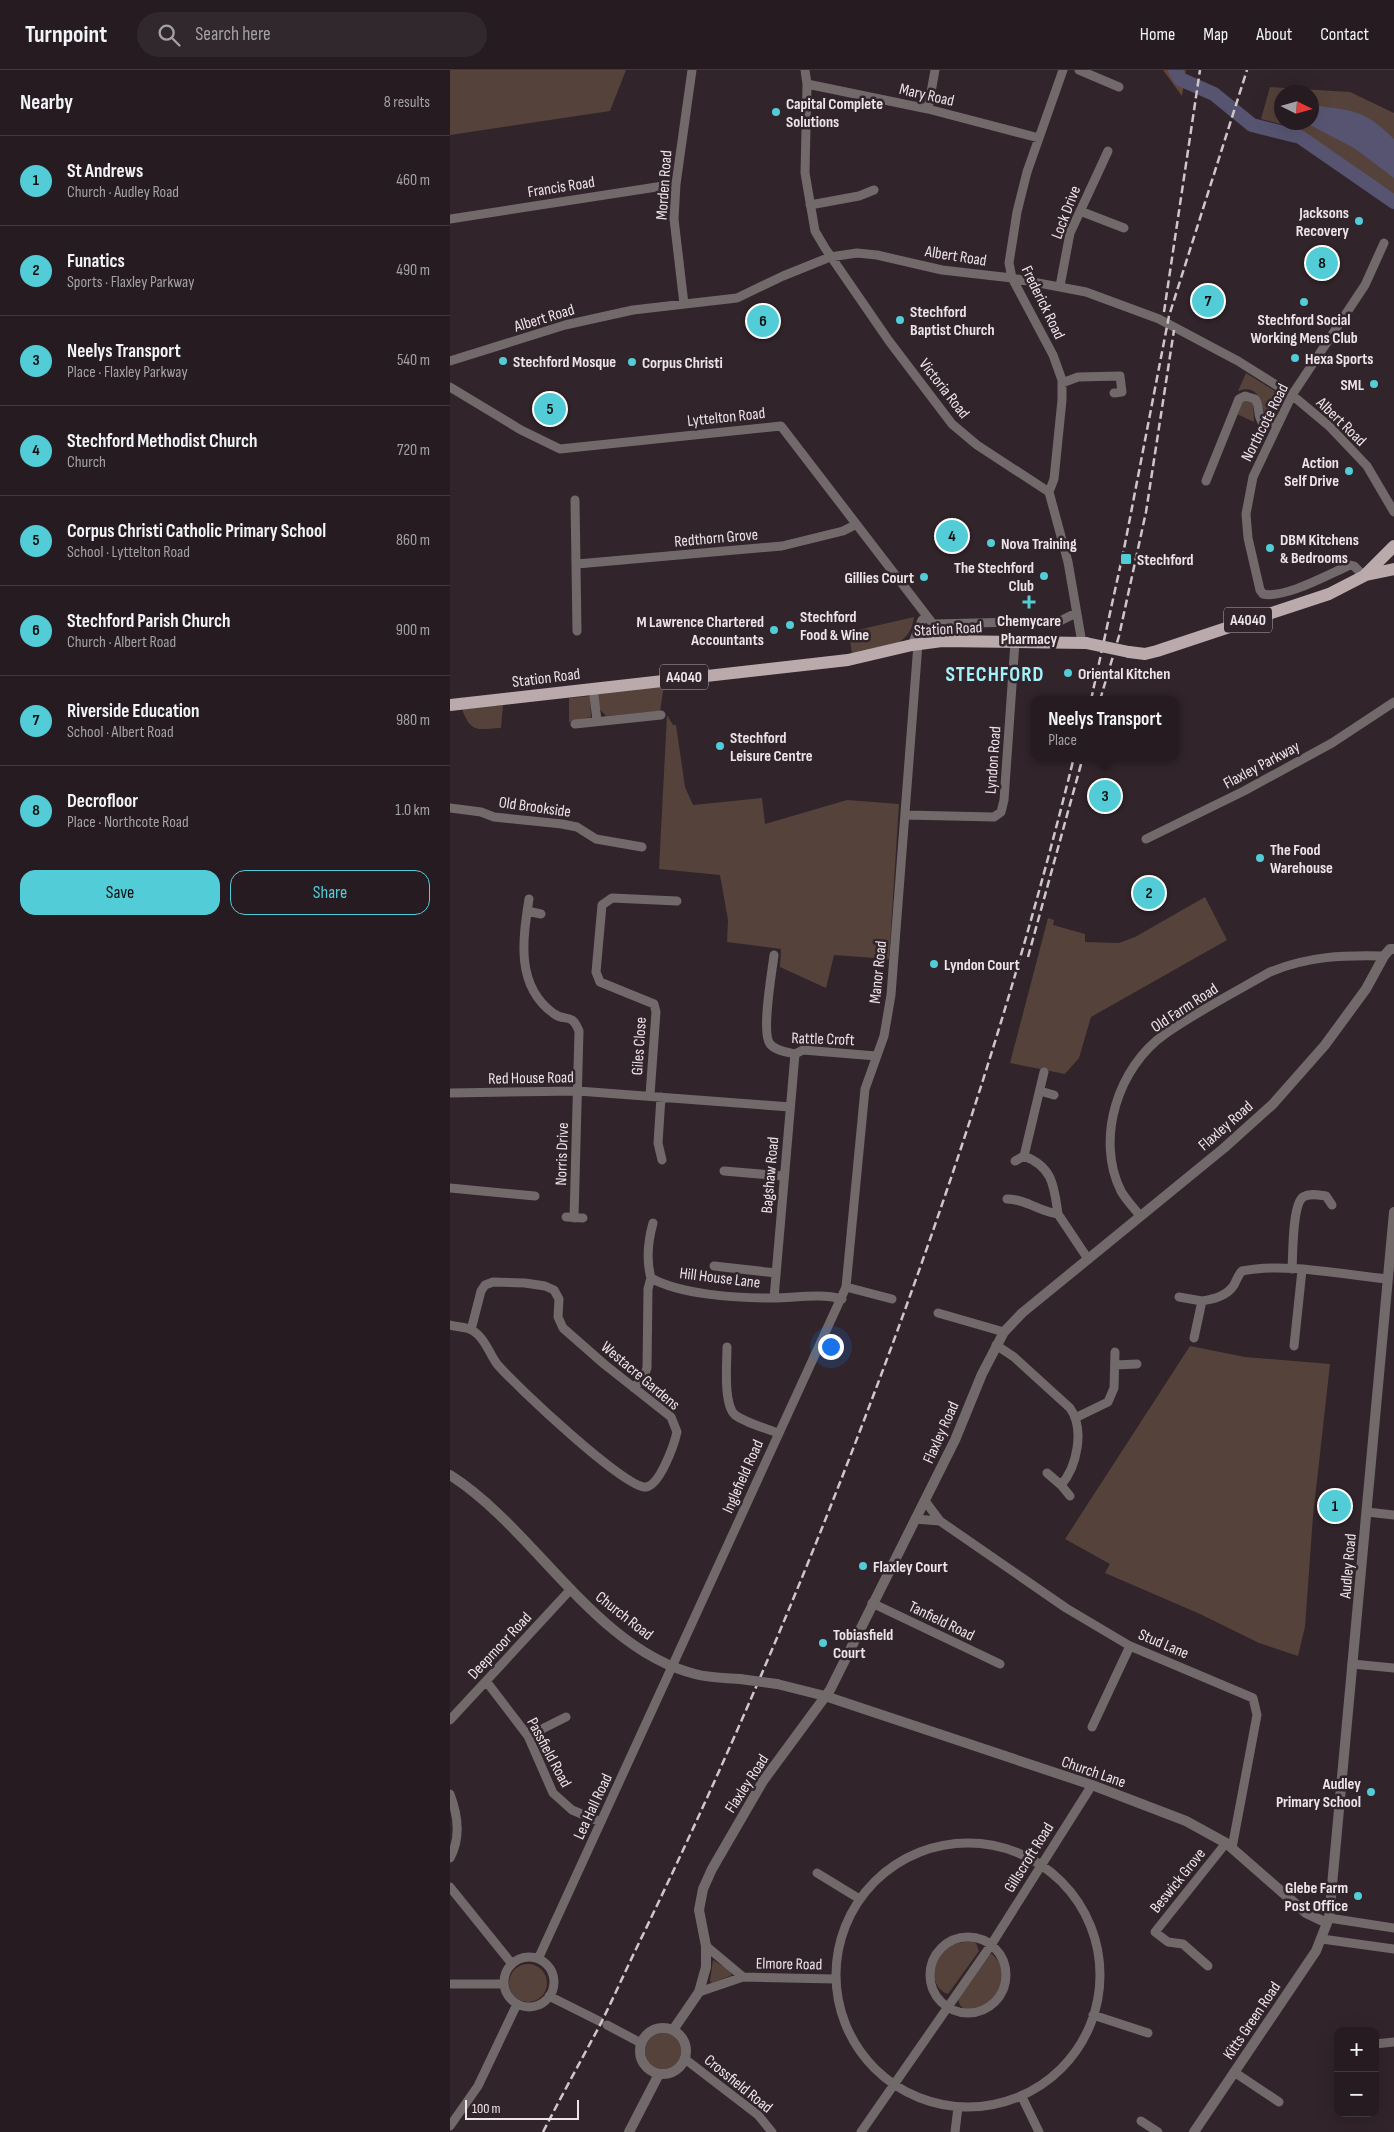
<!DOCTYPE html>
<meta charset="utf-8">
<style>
body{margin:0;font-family:"Sofia Sans Condensed",sans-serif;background:#31282d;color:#f1f3f6}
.controls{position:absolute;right:15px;bottom:15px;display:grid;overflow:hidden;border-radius:10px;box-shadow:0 5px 20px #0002}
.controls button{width:45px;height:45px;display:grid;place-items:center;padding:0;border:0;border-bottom:1px solid #42393e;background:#251b20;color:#f1f3f6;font:25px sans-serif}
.compass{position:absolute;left:824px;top:15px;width:45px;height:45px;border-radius:50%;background:#251b20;box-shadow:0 5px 20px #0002;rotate:95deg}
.scale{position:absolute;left:15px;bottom:12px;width:114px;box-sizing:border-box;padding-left:5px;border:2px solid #ece4e8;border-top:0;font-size:14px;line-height:18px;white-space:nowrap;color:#ece4e8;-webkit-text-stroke:4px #31242a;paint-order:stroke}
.you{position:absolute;left:380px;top:1276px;width:18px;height:18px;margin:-12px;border:4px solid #fff;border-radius:50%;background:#1a73e8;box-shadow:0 0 0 8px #1a73e833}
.badge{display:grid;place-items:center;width:32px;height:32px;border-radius:50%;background:#52ccd6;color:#111;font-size:16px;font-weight:700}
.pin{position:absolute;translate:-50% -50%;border:2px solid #fff;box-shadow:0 1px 5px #0006}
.popup{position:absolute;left:581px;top:626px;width:148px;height:65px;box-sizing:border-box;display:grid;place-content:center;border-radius:10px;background:#251b20;filter:drop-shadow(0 1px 4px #0005);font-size:16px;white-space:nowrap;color:#a3a1a5}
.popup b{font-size:19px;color:#f1f3f6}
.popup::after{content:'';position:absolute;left:50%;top:100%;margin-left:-10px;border:10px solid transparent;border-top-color:#251b20}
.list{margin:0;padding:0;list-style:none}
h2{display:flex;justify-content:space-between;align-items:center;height:65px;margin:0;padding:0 20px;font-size:21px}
h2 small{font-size:16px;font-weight:400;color:#a3a1a5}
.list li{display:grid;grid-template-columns:32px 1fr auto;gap:15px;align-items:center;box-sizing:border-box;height:90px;padding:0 20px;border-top:1px solid #42393e}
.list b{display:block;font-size:19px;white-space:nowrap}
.list p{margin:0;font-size:16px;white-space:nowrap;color:#a3a1a5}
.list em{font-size:16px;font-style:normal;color:#a3a1a5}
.actions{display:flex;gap:10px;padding:15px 20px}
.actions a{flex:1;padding:11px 0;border:1px solid #52ccd6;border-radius:15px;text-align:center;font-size:18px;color:#52ccd6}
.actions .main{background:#52ccd6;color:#111}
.icon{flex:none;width:28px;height:28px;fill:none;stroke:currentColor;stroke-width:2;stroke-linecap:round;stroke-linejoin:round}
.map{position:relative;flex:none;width:944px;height:2062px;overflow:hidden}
header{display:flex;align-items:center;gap:30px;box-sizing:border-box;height:70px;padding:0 25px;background:#251b20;border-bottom:1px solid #42393e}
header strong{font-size:24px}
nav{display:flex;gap:28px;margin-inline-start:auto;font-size:18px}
.search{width:350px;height:45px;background:#31282d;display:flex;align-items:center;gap:12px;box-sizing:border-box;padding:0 18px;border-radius:28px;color:#a3a1a5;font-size:19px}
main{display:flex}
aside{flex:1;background:#251b20}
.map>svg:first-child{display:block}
.green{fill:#55423a;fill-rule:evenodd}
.forest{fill:#634538}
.water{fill:#575471}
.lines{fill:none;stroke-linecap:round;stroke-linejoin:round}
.river{stroke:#575471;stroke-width:14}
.minor{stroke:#71696a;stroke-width:9}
.tertiary{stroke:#71696a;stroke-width:10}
.primary{stroke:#baaaab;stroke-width:12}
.rail{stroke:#cfc6ca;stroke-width:2.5;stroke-dasharray:8 4;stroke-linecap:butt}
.tertiary-bridge{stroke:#71696a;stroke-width:10}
.primary-bridge{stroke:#baaaab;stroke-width:12}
.poi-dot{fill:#52ccd6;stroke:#31242a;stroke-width:2}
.labels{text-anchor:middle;stroke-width:5;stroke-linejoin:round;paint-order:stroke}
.shield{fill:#31242a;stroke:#b4aaaf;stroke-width:1}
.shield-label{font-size:15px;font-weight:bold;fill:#ece4e8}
.street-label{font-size:16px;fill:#ece4e8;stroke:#31242a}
.poi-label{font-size:16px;font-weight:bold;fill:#ece4e8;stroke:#31242a;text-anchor:start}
.district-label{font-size:21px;font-weight:bold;letter-spacing:1px;fill:#a2f3fb;stroke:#31242a}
</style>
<header>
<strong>Turnpoint</strong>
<div class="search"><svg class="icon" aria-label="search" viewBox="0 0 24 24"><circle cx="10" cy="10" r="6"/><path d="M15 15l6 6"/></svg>Search here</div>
<nav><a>Home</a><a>Map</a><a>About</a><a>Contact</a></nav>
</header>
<main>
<aside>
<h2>Nearby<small>8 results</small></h2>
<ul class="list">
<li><span class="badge">1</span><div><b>St Andrews</b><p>Church · Audley Road</p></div><em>460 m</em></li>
<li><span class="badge">2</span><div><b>Funatics</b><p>Sports · Flaxley Parkway</p></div><em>490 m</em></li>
<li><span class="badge">3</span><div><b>Neelys Transport</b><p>Place · Flaxley Parkway</p></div><em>540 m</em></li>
<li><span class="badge">4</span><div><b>Stechford Methodist Church</b><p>Church</p></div><em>720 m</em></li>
<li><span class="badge">5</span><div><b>Corpus Christi Catholic Primary School</b><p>School · Lyttelton Road</p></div><em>860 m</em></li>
<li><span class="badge">6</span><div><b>Stechford Parish Church</b><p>Church · Albert Road</p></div><em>900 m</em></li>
<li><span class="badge">7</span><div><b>Riverside Education</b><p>School · Albert Road</p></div><em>980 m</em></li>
<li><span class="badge">8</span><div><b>Decrofloor</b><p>Place · Northcote Road</p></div><em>1.0 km</em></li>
</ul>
<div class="actions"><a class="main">Save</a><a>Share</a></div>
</aside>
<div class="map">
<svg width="944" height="2062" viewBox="0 0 944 2062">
<rect width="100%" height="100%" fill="#31242a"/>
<path class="green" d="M 0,0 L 176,0 L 160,41 L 0,65 Z
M 820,17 L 900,22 L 944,43 L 944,125 L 874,76 L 839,56 L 811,49 ZM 832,22 L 862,22 L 862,52 L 832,52 Z
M 796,303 L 825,321 L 830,328 L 823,347 L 818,348 L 814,344 C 813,330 806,314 788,321 Z
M 792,330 L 803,332 L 804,352 L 787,344 Z
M 464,547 C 460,580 429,578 402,584 L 399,562 Z
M 214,616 L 210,641 L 156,646 L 148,637 L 146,624 Z
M 140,626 L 141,647 L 119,652 L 119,628 Z
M 53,635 L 51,658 C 28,659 21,664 12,639 Z
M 217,645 L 223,655 L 226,655 L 235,717 L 243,735 L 312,728 L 315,754 L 397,730 L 449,734 L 439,889 L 384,885 L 376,918 L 330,897 L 331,879 L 277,872 L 278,850 L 270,805 L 209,799 Z
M 755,827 L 777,870 L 641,947 L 629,988 L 615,1004 L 560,993 L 598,848 L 604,850 L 603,855 L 635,864 L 635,872 L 669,873 L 685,867 Z
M 740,1276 L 795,1287 L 880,1294 L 863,1446 L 855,1557 L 848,1586 L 809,1573 L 750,1544 L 655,1503 L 660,1494 L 615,1469 Z
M 522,1871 L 526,1873 L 529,1881 L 498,1924 C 481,1919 480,1893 492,1881 C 500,1874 512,1872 522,1871 Z
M 542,1884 L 552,1895 C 552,1905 553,1918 546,1927 C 538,1938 511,1949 508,1929 L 537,1885 Z
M 263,1890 L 279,1900 L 282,1905 L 262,1913 L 260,1911 Z
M59 1913a19 19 0 1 1 38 0a19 19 0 1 1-38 0Z
M195 1981a18 18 0 1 1 36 0a18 18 0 1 1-36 0Z"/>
<path class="forest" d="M 713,0 L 736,0 L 732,26 Z"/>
<path class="water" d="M 862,35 C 902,41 913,38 944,69 L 944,108 L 904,78 L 856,53 L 862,52 Z"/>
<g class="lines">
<path class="river" d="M 725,0 L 730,9 L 764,24 L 802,55 L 850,67 L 944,132"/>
<path class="minor" d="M 355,0 L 357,14 L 355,103 L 365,161 L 375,178 L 439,271 L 502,354 L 527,375 L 599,422 L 618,492 L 632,573
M 629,0 L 669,17
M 357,14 L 478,39 L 589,68
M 478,39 L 485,0
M 360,135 L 409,126 L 424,120
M 630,141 L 674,158
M 0,149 L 226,114
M 610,216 L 620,163 L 658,81
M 234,234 L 224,149 L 226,114 L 242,0
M 0,291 L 115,255 L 183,240 L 287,228 L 333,206 L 380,187 L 407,183 L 427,185 L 492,200 L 562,208 L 636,222 L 709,249 L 788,291 L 842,325 L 879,356 L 917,396 L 944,442
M 612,313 L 628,307 L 670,306 L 672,322 L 664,323
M 0,317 L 71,360 L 110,379 L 331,356 L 483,554 L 492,571
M 756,411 L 789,329 L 795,326 L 805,329 C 811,336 806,346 813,353 L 823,352 L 831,348
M 599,422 L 604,409 L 612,330 L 612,310 L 603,285 L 562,208 L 559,193 L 567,142 L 577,102 L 613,0
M 125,430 L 127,561
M 127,494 L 332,476 L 393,461 L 405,455
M 914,506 L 904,496 L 900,495 C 879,504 835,529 813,524 L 810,520 L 798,468 L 796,444 L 803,407 L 842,325 L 915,215 L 934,173
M 483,554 L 610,551 L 626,543
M 462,575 L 472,550 L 477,547
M 143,618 L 147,650
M 125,654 L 211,645
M 0,738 L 31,742 L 44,747 L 112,754 L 127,757 L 146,769 L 192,777
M 455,745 L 544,747 L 551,742 L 554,730 L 565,572
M 696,769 L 794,721 L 882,673 L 944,632
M 79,829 C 73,868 65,915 103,943 C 115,953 121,941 129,961 L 124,1148
M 77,841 L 91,844
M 324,885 C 322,902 311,963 320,974 C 326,981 337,982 345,984 L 353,980 L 426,986
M 594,1002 L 574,1086 C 603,1097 604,1116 608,1144
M 590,1021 L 604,1025
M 0,1023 L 128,1021 L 340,1037
M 200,1025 L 206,942 L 204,934 L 150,912 L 146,902 L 152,835 L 162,828 L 227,831
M 211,1027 L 208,1073 L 212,1090
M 565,1091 L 574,1086
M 274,1101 L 333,1106
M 0,1118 L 85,1126
M 557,1129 C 576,1129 590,1142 608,1144 L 638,1189
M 690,1146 C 684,1138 676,1130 671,1121 C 645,1069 668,997 715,964 C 748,941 785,922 820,902 C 858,886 894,885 934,886
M 116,1147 L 133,1148
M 203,1153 C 198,1171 196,1190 201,1208 C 231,1225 288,1228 322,1228 C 346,1228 369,1223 392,1229
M 264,1196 L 326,1203
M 842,1199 C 843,1185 842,1135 853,1127 C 860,1123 868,1125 876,1126 L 882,1135
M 396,1217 L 442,1229
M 729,1227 L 752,1231
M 324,1228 L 345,984
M 488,1243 L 554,1262
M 0,1255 C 7,1257 16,1257 22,1260 C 35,1268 39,1283 47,1294 C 63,1313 176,1420 196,1417 C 210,1415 224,1375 227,1362 L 221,1347 L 154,1294 L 113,1258 L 108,1247 L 109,1229 L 104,1220 L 95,1216 L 75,1213 L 43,1212 L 35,1215 L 31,1221 L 21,1260
M 744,1268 L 752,1231 C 764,1229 777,1226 784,1215 C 787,1209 788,1205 792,1201 C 833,1192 895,1205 938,1209
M 546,1275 L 564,1287 L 620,1338 C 635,1359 627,1397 611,1415 L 597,1403
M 844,1276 L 852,1200
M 277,1277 C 277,1293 273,1334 285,1345 C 296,1353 315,1358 328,1363
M 665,1295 L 687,1294
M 184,1318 L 194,1306 L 197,1298 L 198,1219 L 201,1208
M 625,1348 L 658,1332 L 664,1318 L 665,1282
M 611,1415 L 620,1426
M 475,1431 L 490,1451 L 616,1538 L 680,1576 L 803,1628 L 807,1645 L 782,1778
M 917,1442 L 944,1445
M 465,1449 L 490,1451
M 422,1533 L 550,1594
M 902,1594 L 944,1598
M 36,1611 L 78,1666 L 103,1723 L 122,1740 L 151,1752
M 0,1650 L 121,1519
M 642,1657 L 680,1576
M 78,1666 L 116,1647
M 0,1724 C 8,1745 11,1768 0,1788
M386 1905a132 132 0 1 1 264 0a132 132 0 1 1-264 0Z
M 367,1803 L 408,1828
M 0,1817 L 62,1894
M 879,1848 L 944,1858
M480 1905a38 38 0 1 1 76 0a38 38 0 1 1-76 0Z
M 872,1869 L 944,1879
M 256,1876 L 293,1907
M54 1912a25 25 0 1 1 50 0a25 25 0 1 1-50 0Z
M 88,1889 L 396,1217 L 415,1019 L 434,966 L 441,925 L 468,574
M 758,1896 L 733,1874 L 718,1872 L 705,1862 L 776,1773
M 0,1914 L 54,1914
M 249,1922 L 293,1907 L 385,1909
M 99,1926 L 149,1951
M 643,1945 L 698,1963
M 157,1955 L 191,1973
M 925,1974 L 944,1972
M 235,1989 L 308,2045 L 322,2062
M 784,2002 L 829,2032
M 572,2027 L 589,2062
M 691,2051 L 708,2062
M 0,2056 L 28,2016 L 67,1934
M 411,2062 L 541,1875 L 642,1715
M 505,2062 L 508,2037"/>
<path class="tertiary" d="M 0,1405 C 85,1459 145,1579 245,1604 C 259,1608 275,1608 290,1609
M 327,1614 L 375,1626 L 642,1715 L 736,1751 L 776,1773 L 856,1843 L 877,1853
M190 1981a23 23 0 1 1 46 0a23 23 0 1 1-46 0Z
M 223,1960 L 249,1922 L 256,1897 L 256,1876 L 249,1840 L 253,1819 L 262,1799 L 313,1711 L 380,1620 L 505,1370 L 532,1304 L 554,1262 L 572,1243 L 774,1078 L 823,1034 L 875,975 L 916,919 L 934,886 L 940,879 L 944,879
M 179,2062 L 209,2004
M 744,2062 L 866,1881 L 879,1848 L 944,1142"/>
<path class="primary" d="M 916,505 L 944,499
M 679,582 L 695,584 L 707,581 L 879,524 L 914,506 L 944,476
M 0,635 L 398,590 L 462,575 L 492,571 L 636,573"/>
<path class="rail" d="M 714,242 L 750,0
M 641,630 L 674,479 L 719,246 L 797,0
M 650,630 L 669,566 L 696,442 L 724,260
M 578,887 L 633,687
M 93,2062 C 111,2027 130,1992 149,1957 C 162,1931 174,1904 187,1877 C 253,1741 314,1603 370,1463 C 471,1210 559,952 624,687"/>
<path class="tertiary-bridge" d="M 290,1609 L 327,1614"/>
<path class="primary-bridge" d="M 636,573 L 679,582"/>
</g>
<g class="poi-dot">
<circle cx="326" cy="42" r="5"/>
<circle cx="909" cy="151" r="5"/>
<circle cx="854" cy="232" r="5"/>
<circle cx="450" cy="250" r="5"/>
<circle cx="845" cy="288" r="5"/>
<circle cx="53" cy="291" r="5"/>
<circle cx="182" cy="292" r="5"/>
<circle cx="924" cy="314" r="5"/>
<circle cx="899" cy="401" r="5"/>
<circle cx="541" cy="473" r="5"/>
<circle cx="820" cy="478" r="5"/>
<rect x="670" y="483" width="12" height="12" rx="2.5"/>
<circle cx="594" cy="506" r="5"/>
<circle cx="474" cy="507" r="5"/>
<path d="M576.5 524.5h5v5h5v5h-5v5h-5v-5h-5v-5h5z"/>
<circle cx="340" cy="555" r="5"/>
<circle cx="324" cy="560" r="5"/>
<circle cx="618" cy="603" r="5"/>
<circle cx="270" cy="676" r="5"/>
<circle cx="810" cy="788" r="5"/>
<circle cx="484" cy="894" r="5"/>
<circle cx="413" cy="1496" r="5"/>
<circle cx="373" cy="1573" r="5"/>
<circle cx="921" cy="1722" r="5"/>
<circle cx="908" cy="1826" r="5"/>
</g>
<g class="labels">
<g class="shield">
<rect x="774" y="537.5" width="48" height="25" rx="4"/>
<rect x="210" y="594.5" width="48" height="25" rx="4"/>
</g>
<g class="shield-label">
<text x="798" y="555">A4040</text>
<text x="234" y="612">A4040</text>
</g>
<g class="street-label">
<text transform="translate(477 24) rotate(13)" y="6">Mary Road</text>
<text transform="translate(213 115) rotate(-86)" y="6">Morden Road</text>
<text transform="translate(111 116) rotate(-9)" y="6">Francis Road</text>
<text transform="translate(615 142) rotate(-69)" y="6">Lock Drive</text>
<text transform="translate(506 185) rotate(9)" y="6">Albert Road</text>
<text transform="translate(594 232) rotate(64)" y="6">Frederick Road</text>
<text transform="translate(94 247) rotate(-17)" y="6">Albert Road</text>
<text transform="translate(495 318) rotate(52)" y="6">Victoria Road</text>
<text transform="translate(276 346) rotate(-6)" y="6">Lyttelton Road</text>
<text transform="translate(892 351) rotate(44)" y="6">Albert Road</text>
<text transform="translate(814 352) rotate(-63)" y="6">Northcote Road</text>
<text transform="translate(266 467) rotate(-5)" y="6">Redthorn Grove</text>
<text transform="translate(498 558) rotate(-3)" y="6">Station Road</text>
<text transform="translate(96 607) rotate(-7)" y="6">Station Road</text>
<text transform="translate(542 690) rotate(-86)" y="6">Lyndon Road</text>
<text transform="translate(811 694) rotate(-28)" y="6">Flaxley Parkway</text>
<text transform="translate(85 736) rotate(8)" y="6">Old Brookside</text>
<text transform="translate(427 902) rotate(-84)" y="6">Manor Road</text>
<text transform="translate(734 937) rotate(-33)" y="6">Old Farm Road</text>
<text transform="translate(373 968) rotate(2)" y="6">Rattle Croft</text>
<text transform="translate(188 976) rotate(-86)" y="6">Giles Close</text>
<text transform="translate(81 1007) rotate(-1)" y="6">Red House Road</text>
<text transform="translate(775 1055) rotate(-41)" y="6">Flaxley Road</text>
<text transform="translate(111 1084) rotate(-88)" y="6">Norris Drive</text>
<text transform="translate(319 1105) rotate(-85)" y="6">Bagshaw Road</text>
<text transform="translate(270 1207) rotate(7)" y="6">Hill House Lane</text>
<text transform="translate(191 1305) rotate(40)" y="6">Westacre Gardens</text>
<text transform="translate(490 1362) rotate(-66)" y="6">Flaxley Road</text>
<text transform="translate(292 1406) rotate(-66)" y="6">Inglefield Road</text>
<text transform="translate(897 1496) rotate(-85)" y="6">Audley Road</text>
<text transform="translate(175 1545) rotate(38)" y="6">Church Road</text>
<text transform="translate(492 1550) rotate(26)" y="6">Tanfield Road</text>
<text transform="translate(714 1573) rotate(23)" y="6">Stud Lane</text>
<text transform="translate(49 1575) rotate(-47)" y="6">Deepmoor Road</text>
<text transform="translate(100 1682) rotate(62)" y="6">Passfield Road</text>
<text transform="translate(644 1701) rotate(19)" y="6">Church Lane</text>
<text transform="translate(296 1713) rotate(-57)" y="6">Flaxley Road</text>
<text transform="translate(142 1736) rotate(-65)" y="6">Lea Hall Road</text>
<text transform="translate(578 1787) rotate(-58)" y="6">Gillscroft Road</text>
<text transform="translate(727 1810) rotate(-51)" y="6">Beswick Grove</text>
<text transform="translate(339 1893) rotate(1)" y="6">Elmore Road</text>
<text transform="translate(801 1950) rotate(-56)" y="6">Kitts Green Road</text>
<text transform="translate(289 2013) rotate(39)" y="6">Crossfield Road</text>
</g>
<g class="poi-label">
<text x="336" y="39">Capital Complete<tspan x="336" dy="18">Solutions</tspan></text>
<text x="899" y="148" text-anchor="end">Jacksons<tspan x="899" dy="18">Recovery</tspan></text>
<text x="460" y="247">Stechford<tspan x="460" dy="18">Baptist Church</tspan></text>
<text x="854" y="255" text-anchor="middle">Stechford Social<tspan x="854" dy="18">Working Mens Club</tspan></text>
<text x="855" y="294">Hexa Sports</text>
<text x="63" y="297">Stechford Mosque</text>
<text x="192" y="298">Corpus Christi</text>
<text x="914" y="320" text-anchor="end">SML</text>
<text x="889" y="398" text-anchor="end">Action<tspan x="889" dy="18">Self Drive</tspan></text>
<text x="830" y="475">DBM Kitchens<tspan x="830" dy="18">&amp; Bedrooms</tspan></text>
<text x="551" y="479">Nova Training</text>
<text x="687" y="495">Stechford</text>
<text x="584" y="503" text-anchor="end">The Stechford<tspan x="584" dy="18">Club</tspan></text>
<text x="464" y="513" text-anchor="end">Gillies Court</text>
<text x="350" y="552">Stechford<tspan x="350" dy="18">Food &amp; Wine</tspan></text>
<text x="579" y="556" text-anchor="middle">Chemycare<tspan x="579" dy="18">Pharmacy</tspan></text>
<text x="314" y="557" text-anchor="end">M Lawrence Chartered<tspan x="314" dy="18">Accountants</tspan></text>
<text x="628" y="609">Oriental Kitchen</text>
<text x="280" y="673">Stechford<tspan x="280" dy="18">Leisure Centre</tspan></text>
<text x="820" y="785">The Food<tspan x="820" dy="18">Warehouse</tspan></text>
<text x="494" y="900">Lyndon Court</text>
<text x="423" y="1502">Flaxley Court</text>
<text x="383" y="1570">Tobiasfield<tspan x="383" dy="18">Court</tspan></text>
<text x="911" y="1719" text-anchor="end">Audley<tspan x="911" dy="18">Primary School</tspan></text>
<text x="898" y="1823" text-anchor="end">Glebe Farm<tspan x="898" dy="18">Post Office</tspan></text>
</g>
<g class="district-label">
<text x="545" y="611">STECHFORD</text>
</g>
</g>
</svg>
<div class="controls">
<button>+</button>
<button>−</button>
</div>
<svg class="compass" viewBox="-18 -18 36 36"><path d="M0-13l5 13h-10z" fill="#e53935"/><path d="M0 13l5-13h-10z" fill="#a3a1a5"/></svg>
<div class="scale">100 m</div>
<div class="you"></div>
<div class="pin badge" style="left:885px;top:1436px">1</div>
<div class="pin badge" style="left:699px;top:823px">2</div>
<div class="pin badge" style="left:655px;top:726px">3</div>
<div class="popup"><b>Neelys Transport</b>Place</div>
<div class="pin badge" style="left:502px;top:466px">4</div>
<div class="pin badge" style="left:100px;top:339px">5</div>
<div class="pin badge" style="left:313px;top:251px">6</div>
<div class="pin badge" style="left:758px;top:231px">7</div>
<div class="pin badge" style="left:872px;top:193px">8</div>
</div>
</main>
